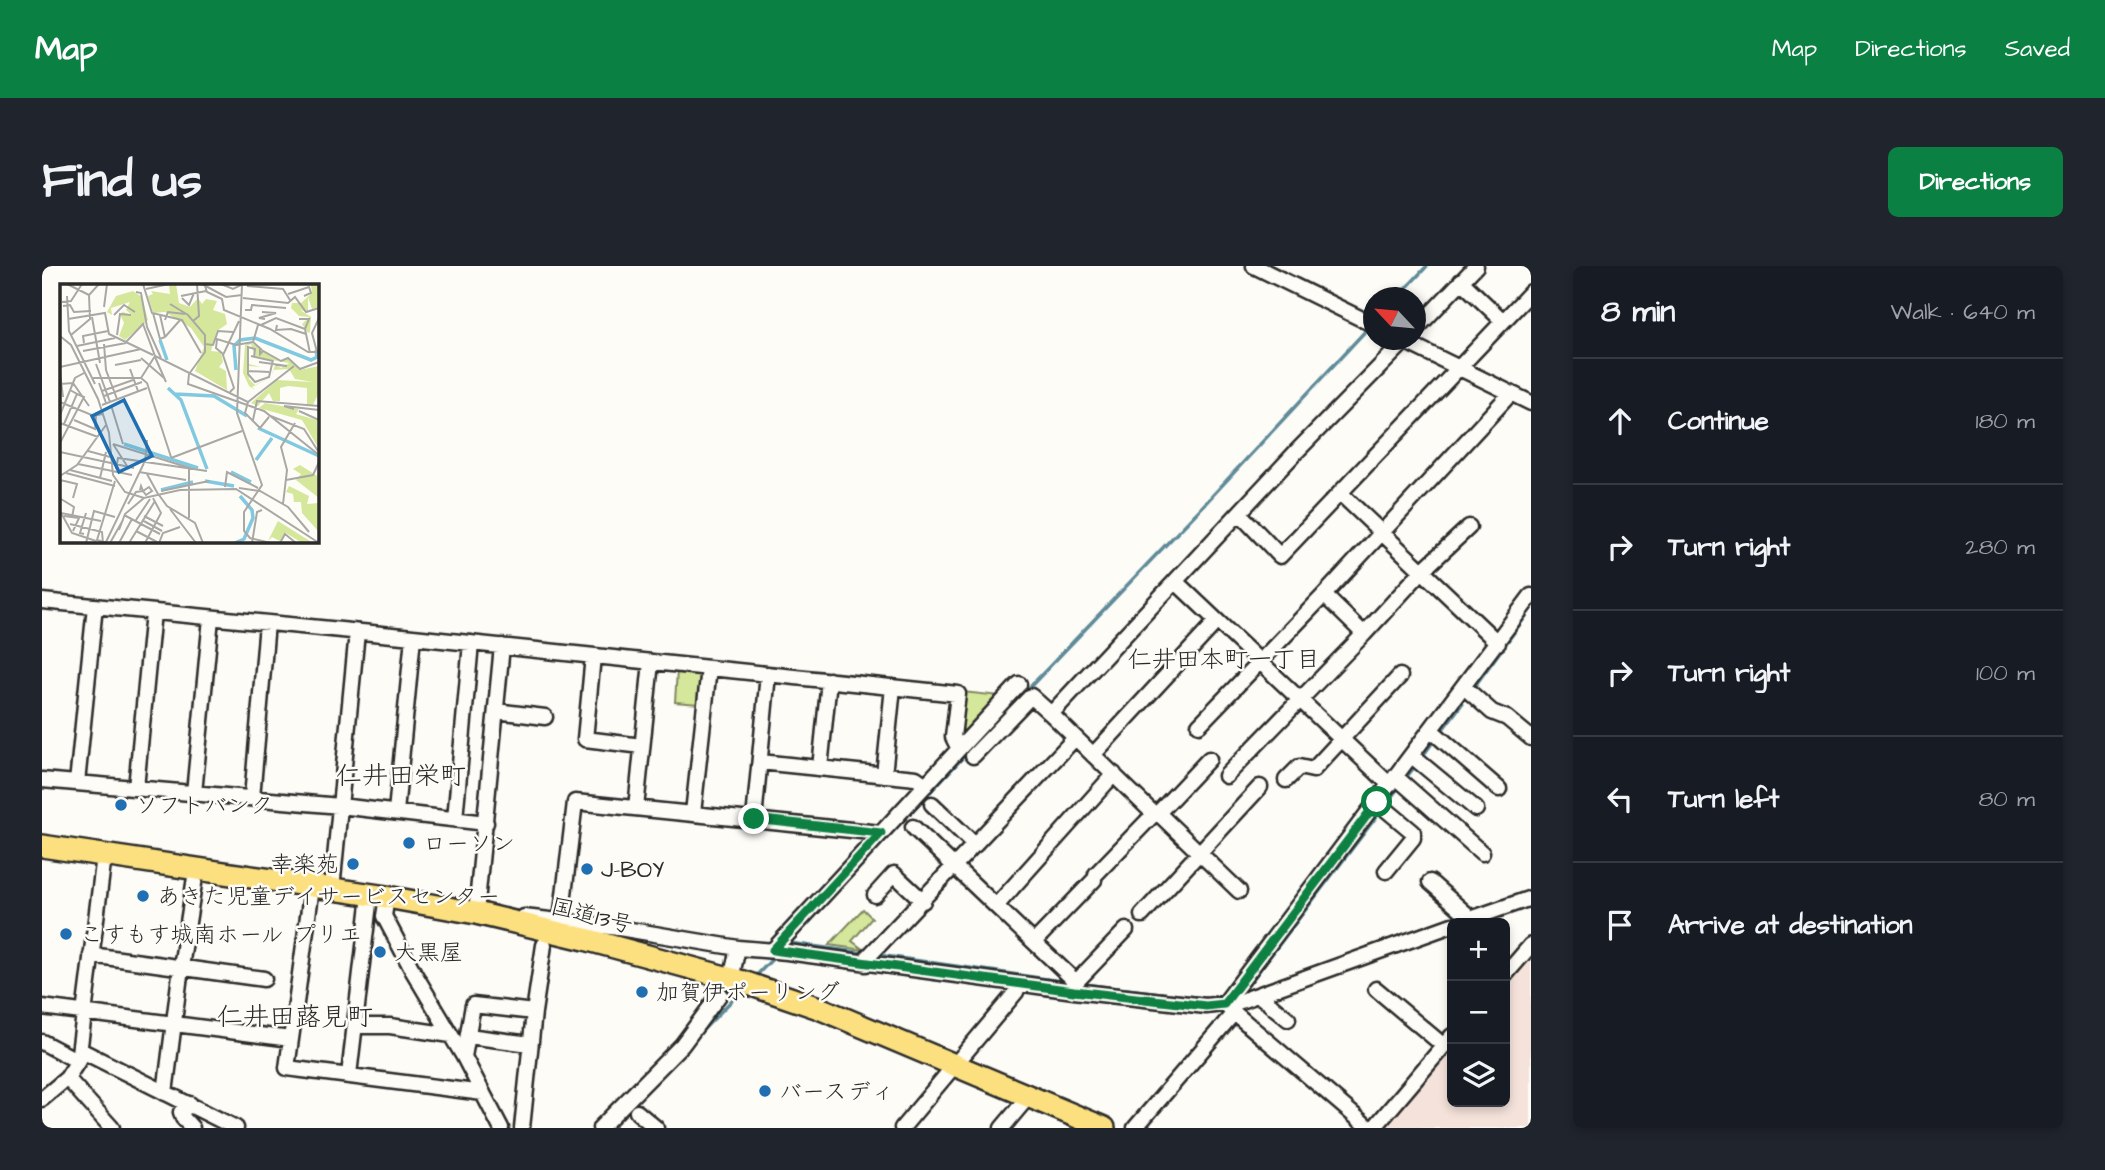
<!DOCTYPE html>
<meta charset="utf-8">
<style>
body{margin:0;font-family:"Architects Daughter","Klee One",sans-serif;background:#20242c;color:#f1f3f6}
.controls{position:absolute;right:21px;bottom:21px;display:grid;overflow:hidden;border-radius:10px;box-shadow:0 4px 10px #0003}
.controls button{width:63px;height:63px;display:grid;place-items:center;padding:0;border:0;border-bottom:2px solid #363941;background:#171b24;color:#f1f3f6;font:35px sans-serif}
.compass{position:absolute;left:1321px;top:21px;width:63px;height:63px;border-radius:50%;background:#171b24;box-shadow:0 4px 10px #0003;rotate:296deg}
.stop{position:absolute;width:21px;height:21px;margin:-16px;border:5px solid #0b8043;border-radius:50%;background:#fff}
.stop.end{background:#0b8043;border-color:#fff;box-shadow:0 2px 7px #0008}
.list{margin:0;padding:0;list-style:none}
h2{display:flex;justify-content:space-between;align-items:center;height:91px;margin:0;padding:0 28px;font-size:30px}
h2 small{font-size:23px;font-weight:400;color:#9ea1a6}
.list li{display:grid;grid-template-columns:46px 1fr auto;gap:21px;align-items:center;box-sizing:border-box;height:126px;padding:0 28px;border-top:2px solid #363941}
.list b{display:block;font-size:26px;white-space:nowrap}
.list em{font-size:23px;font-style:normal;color:#9ea1a6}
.icon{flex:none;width:38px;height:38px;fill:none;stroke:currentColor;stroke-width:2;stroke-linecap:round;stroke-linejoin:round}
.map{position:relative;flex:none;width:1489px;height:862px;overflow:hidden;border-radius:10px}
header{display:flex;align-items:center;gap:42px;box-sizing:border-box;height:98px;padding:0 35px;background:#0b8043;color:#fff}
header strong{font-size:33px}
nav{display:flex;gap:38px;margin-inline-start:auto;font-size:24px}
.intro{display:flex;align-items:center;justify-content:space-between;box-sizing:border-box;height:168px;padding:0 42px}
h1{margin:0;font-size:49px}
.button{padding:18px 32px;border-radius:10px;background:#0b8043;color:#fff;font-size:24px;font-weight:700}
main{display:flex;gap:42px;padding:0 42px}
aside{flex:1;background:#171b24;border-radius:10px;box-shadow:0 4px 10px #0003}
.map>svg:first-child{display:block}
.built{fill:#f5e3db}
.green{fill:#d5e79a;stroke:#808962;stroke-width:2}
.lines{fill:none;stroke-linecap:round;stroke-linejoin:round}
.stream{stroke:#5e8a98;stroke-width:3.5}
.minor-casing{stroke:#2b2b2b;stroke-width:19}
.highway-casing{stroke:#2b2b2b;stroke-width:26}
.minor{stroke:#fdfcf7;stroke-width:14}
.highway{stroke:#fce080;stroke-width:21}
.route{stroke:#0b8043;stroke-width:9}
.poi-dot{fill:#1f6fb2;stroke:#fdfcf7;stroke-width:2.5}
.labels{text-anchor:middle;stroke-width:5;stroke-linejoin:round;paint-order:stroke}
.poi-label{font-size:23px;fill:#2b2b2b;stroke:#fdfcf7;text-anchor:start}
.street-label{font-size:23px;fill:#2b2b2b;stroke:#fdfcf7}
.neighbourhood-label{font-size:24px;fill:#2b2b2b;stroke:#fdfcf7}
.quarter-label{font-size:26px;fill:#2b2b2b;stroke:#fdfcf7}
.inset-river{fill:none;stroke:#80c9e0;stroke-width:3.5}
.inset-road{fill:none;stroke:#a9a8a5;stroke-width:2}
.view{fill:#1f6fb2;fill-opacity:0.15;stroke:#1f6fb2;stroke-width:3.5}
.inset-edge{fill:none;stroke:#2b2b2b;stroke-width:3.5}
</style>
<header>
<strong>Map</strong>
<nav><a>Map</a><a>Directions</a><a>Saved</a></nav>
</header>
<div class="intro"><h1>Find us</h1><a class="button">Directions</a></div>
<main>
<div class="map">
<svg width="1489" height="862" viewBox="0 0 1489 862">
<rect width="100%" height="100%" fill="#fdfcf7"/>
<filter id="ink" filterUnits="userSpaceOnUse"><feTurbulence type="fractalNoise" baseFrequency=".0143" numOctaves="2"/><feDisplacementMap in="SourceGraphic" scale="14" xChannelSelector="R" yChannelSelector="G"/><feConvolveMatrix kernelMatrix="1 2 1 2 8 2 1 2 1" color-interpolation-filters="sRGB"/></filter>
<g filter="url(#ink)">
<path class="built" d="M 1489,687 L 1489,862 L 1340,862 L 1410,780 L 1410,836 L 1463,836 L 1463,718 Z"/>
<path class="green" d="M 635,404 L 655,406 L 659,413 L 657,438 L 633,436 Z
M 920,426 L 959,430 L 925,466 L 916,462 Z
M 821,643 L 830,652 L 810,675 L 822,684 L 787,679 Z"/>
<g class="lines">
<path class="stream" d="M 1355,32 L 1385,0
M 1432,421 L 1484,350
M 1398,467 L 1420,438
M 942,469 L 1158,243 L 1328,60
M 1380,491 L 1391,476
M 1363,513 L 1374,499
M 1344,538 L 1357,521
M 833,584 L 927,485
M 747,677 L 822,687
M 836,689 L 1026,716
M 713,711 L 734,689
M 1040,718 L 1171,733
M 1200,727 L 1338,546
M 654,771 L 700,724"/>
<g class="minor-casing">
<path id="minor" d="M 1212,0 L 1332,59
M 1419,15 L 1461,55
M 1374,63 L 1434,0
M 1360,74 L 1489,137
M 1298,227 L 1456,377
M 1197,247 L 1238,290 L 1489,26
M 1134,316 L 1348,519
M 0,335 L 371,371 L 916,428 L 911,471 L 917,483
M 1322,368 L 1380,305 L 1427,261
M 551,390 L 543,473 L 600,480
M 1422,421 L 1450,446 L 1465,452 L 1489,472
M 454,445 L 503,451
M 1157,459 L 1282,329 L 1469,127
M 1389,464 L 1457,523
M 1051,489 L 1175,355
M 931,490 L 989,430 L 1009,448
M 1370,490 L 1434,543
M 718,496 L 874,512 L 884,519
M 778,502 L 787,414
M 842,509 L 851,421
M 1184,510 L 1322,368 L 1282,329
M 1354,511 L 1440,587
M 0,514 L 298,540 L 444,557
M 1244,514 L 1257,501 L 1271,504 L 1358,410
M 35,517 L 53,340
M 94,522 L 111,346
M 152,527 L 169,352
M 210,532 L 225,357
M 1335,536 L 1371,566 L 1371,572 L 1344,605
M 890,538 L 933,579
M 594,542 L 609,396
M 354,546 L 371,371
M 651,547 L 667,402
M 1116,547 L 1167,493
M 413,553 L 429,377
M 712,553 L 726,408
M 871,561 L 954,640
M 1054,608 L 1112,548
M 1388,616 L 1430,653
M 270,621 L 245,802 L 441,827
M 290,623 L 315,366
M 1197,625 L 1116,547 L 1112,548 L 1009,448 L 1254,186 L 1364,74
M 833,629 L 852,608 L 881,635
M 345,631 L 342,650 L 372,707 L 422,791 L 459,862
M 441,648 L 434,647 L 460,380
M 1100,649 L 1218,521
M 482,651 L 577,662 L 696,682
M 519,654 L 533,536 L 839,567
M 1417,657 L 1489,632
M 992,676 L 1052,614
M 731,684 L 977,418
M 49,689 L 222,713
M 824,698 L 826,691 L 1033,472
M 1463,709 L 1489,679
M 689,713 L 696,682 L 745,686 L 1032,725 L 1164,740 L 1196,736 L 1410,659
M 1033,715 L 954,640 L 1072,508
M 1334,723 L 1402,780
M 1032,724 L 1033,715 L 1037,713 L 1084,664
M 1217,729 L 1246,753
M 0,741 L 249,773
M 313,760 L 348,760 L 409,769
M 426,770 L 488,778
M 0,776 L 36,795
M 38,784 L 194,862
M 422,791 L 431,739 L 492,746
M 307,809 L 328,629
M 25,812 L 70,862
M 123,827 L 139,701 L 154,605
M 0,833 L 25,812 L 36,795 L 62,590
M 148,838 L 139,846 L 141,852 L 150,862
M 595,846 L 614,862
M 480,862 L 492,746 L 502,679
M 558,862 L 640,779 L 678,728
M 860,862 L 974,726 L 977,718
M 960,862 L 981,837 L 985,828
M 1093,862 L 1191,748
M 1327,862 L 1182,738 L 1489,330
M 1332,862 L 1410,770"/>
</g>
<g class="highway-casing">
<path id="highway" d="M 0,580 L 345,631 L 434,647 L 543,673 L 701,716 L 777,742 L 1062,862"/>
</g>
<use href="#minor" class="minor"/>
<use href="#highway" class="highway"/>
</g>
</g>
<g class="lines" filter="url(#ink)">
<path class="route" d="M 712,553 L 839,567 L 731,684 L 1032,725 L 1164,740 L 1182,738 L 1335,536"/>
</g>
<g class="poi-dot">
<circle cx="79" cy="539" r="7"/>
<circle cx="367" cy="577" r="7"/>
<circle cx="311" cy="598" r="7"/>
<circle cx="545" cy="603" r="7"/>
<circle cx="101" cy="630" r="7"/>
<circle cx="24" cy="668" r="7"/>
<circle cx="338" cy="686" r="7"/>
<circle cx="600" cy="726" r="7"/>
<circle cx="723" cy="825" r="7"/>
</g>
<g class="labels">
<g class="poi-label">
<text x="93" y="547">ソフトバンク</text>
<text x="381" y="585">ローソン</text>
<text x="297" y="606" text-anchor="end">幸楽苑</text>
<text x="559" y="611">J-BOY</text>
<text x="115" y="638">あきた児童デイサービスセンター</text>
<text x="38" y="676">こすもす城南ホール プリエ</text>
<text x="352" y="694">大黒屋</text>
<text x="614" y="734">加賀伊ポーリング</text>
<text x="737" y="833">バースディ</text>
</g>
<g class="street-label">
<text transform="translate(550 649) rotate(14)" y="8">国道13号</text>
</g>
<g class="neighbourhood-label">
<text x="1182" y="401">仁井田本町一丁目</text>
</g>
<g class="quarter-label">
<text x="359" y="518">仁井田栄町</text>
<text x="253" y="759">仁井田蕗見町</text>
</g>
</g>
<g transform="translate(18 18)">
<rect width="259" height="259" fill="#fdfcf7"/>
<path d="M 116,0 L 119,19 L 130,23 L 138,14 L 142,20 L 146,15 L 157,17 L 153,26 L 165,30 L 167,40 L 157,47 L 151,67 L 161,68 L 163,78 L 159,83 L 166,87 L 167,106 L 135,87 L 144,63 L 131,44 L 105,28 L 93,29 L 88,12 L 93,10 L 91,7 L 110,10 L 109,1 ZM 244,0 L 259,0 L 259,23 L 252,25 L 248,13 L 248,28 L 240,26 L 251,33 L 250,48 L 248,49 L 242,40 L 249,33 L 239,32 L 231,24 L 232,19 L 241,19 L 252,9 L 251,2 ZM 73,7 L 82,13 L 88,36 L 65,56 L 59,52 L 64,39 L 60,30 L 65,26 L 63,28 L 72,31 L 66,26 L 70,18 L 51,24 L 52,31 L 47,28 L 56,12 ZM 190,58 L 221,77 L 227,74 L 240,86 L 259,82 L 259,108 L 253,121 L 247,121 L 247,104 L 228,102 L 220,104 L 220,117 L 225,117 L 213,117 L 209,109 L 198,122 L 191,119 L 217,96 L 253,98 L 235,95 L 229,85 L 213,86 L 212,91 L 215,81 L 221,84 L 229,79 L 195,73 L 191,60 L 187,62 L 189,80 L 201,83 L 188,82 L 189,95 L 195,101 L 212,93 L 192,103 L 195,106 L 189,102 L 183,89 L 185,61 ZM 205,119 L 239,125 L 236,130 L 257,136 L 259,165 L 242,136 L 199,124 ZM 240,181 L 259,193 L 259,214 L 236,196 L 241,190 L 233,185 ZM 229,202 L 249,212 L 247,220 L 259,219 L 259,248 L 242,229 L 241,218 L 234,218 L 233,210 L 226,208 ZM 218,237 L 253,259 L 242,259 L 226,249 L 220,257 L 212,253 L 208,257 Z" fill="#d5e79a"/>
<path class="inset-river" d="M 100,56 L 107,76M 176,86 L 174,62 L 180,56 L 195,54 L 251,76 L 257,73 L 256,66M 108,104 L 121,116 L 147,185M 115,110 L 154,112 L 187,132M 198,144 L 259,172M 64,160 L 138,184M 196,176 L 212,154M 171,188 L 191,198M 145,197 L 174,202M 101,206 L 133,198M 175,259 L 184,255 L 193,234 L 192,226 L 180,212"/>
<path class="inset-road" d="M 7,0 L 29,11M 83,0 L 92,29 L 122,36 L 141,69M 142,0 L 166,13 L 182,11M 161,0 L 173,5 L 181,1M 182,0 L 177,129 L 202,201 L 184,228 L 184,247 L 190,254 L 211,259M 145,2 L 147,8 L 162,15 L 164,26 L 210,45 L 248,68 L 259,68M 187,2 L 223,5 L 230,16M 86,5 L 109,0M 76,8 L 81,9 L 87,43 L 101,74M 228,10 L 249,3 L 251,9 L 244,12M 7,12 L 9,47 L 35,100M 121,12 L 146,7M 122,14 L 129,21 L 134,9M 183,14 L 228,19 L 235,13 L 246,28 L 259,24M 2,18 L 11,17 L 22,0M 110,20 L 128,31 L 145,51 L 145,68 L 129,90 L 128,100 L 204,127 L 259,171M 3,22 L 10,21 L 14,28 L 31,27M 44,23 L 47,0M 185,26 L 191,26 L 192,21 L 226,24M 202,28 L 216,29 L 199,34 L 205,35M 93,29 L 100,55 L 105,53M 54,31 L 64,21 L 75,28M 100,31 L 105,53M 32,33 L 40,79M 8,35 L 45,29 L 49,50 L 93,71M 239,35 L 249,35 L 245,45 L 250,69M 105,36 L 108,28 L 125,30M 133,37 L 139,32 L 137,0M 83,40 L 95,72 L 188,118 L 185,129 L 200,144 L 209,133M 198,41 L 193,58 L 202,66M 201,41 L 216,34 L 245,45M 217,41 L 216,46 L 231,45 L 246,50M 11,51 L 30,35 L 29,11 L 39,0M 57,51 L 60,30 L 71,31M 0,52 L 11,61 L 38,115 L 49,149 L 53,191 L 65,208 L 84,214 L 120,206 L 176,205 L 259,259M 105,53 L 121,35M 66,58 L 84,39M 24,59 L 23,52 L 48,47M 44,60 L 46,86 L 57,115M 144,60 L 153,61 L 158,47 L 173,48M 17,62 L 55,54M 200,65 L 200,70 L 203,67 L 221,77 L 228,74 L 240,85 L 259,78M 23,67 L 66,59M 257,68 L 252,49 L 259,34M 163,70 L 156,64 L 157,55 L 176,61 L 193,58M 191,72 L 213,77M 95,73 L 106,98M 194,73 L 195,65 L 188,63 L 188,90 L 195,98 L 209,93 L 213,76M 81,74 L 104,94M 199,78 L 227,82 L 216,81M 36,80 L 50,118M 55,81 L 81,76M 0,83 L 81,65M 70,85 L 78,107M 188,87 L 209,88M 0,89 L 3,113M 33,94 L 81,94 L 95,72M 81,94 L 87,99 L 111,173M 39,99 L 46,119M 0,100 L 13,99 L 29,122M 42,107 L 73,96M 170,108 L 174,104 L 163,71 L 179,37M 44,112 L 82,98M 0,118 L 34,132 L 42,130M 188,118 L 234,82M 42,121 L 87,104M 51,121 L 63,160M 234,125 L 224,122 L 259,126M 239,127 L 259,136M 0,131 L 15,94 L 24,89M 208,131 L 244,145 L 258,167M 14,136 L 35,145 L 36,132M 193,136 L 197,117 L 259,122M 0,139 L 38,153M 4,140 L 17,110 L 10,106M 0,159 L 24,113 L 17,110M 53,160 L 133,185M 53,160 L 69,185M 28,167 L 50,173M 0,168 L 74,184M 111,174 L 182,147M 85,179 L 87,156M 18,180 L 72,191M 129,184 L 129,234M 56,185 L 58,174 L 147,187M 10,186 L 52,197M 79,188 L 126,196M 6,189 L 55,202M 87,190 L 98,210M 0,192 L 17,181 L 46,141M 40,194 L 46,168M 0,196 L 17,200 L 13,214M 226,196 L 253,191 L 259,178M 89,203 L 92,207 L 86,211 L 83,207 ZM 165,203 L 167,188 L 198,204M 179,204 L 200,207 L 228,223 L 249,248M 101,207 L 149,197M 99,211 L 107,222 L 135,239 L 143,259M 1,215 L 14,223 L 12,233M 68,220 L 76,208 L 83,207 L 81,202 L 80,206M 223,220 L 227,186 L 221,163 L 235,139M 110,225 L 136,259M 0,227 L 12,249 L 36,257M 1,229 L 41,237M 64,231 L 100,250M 4,232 L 19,234 L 13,247M 84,232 L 103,242M 76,236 L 90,215M 82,236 L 102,247M 10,240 L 42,248 L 43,259M 59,246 L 65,230 L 84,214M 76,247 L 97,258M 24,250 L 20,249 L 26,229M 46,258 L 84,179M 26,259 L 34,227 L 55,233M 48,259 L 37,256 L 55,197M 50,259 L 63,236M 59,259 L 72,235M 69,259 L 95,217M 85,259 L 101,229 L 93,214M 99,259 L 103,249 L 120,243M 192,259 L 197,228 L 202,226M 220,259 L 225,250 L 236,259"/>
<path class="view" d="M 64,116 L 92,172 L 59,188 L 32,132 Z"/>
<rect width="259" height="259" class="inset-edge"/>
</g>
</svg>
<div class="controls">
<button>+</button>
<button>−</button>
<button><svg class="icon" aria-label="layers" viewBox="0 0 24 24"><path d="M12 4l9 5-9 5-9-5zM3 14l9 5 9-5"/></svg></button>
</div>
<svg class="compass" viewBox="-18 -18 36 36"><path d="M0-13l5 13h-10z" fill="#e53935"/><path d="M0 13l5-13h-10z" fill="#9ea1a6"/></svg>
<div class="stop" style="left:1335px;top:536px"></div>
<div class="stop end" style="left:712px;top:553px"></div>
</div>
<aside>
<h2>8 min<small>Walk · 640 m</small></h2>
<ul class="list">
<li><svg class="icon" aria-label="ahead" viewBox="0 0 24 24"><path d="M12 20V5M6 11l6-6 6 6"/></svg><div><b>Continue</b></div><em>180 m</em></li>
<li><svg class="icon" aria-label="right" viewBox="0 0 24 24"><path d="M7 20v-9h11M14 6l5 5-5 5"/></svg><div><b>Turn right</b></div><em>280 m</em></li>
<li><svg class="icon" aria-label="right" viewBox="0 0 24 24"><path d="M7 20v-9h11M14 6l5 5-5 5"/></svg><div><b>Turn right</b></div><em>100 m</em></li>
<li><svg class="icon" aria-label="left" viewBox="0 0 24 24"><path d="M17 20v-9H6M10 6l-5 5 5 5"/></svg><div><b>Turn left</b></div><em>80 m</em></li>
<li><svg class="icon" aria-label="arrive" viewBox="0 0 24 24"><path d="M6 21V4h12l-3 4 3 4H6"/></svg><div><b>Arrive at destination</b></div></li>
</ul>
</aside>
</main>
